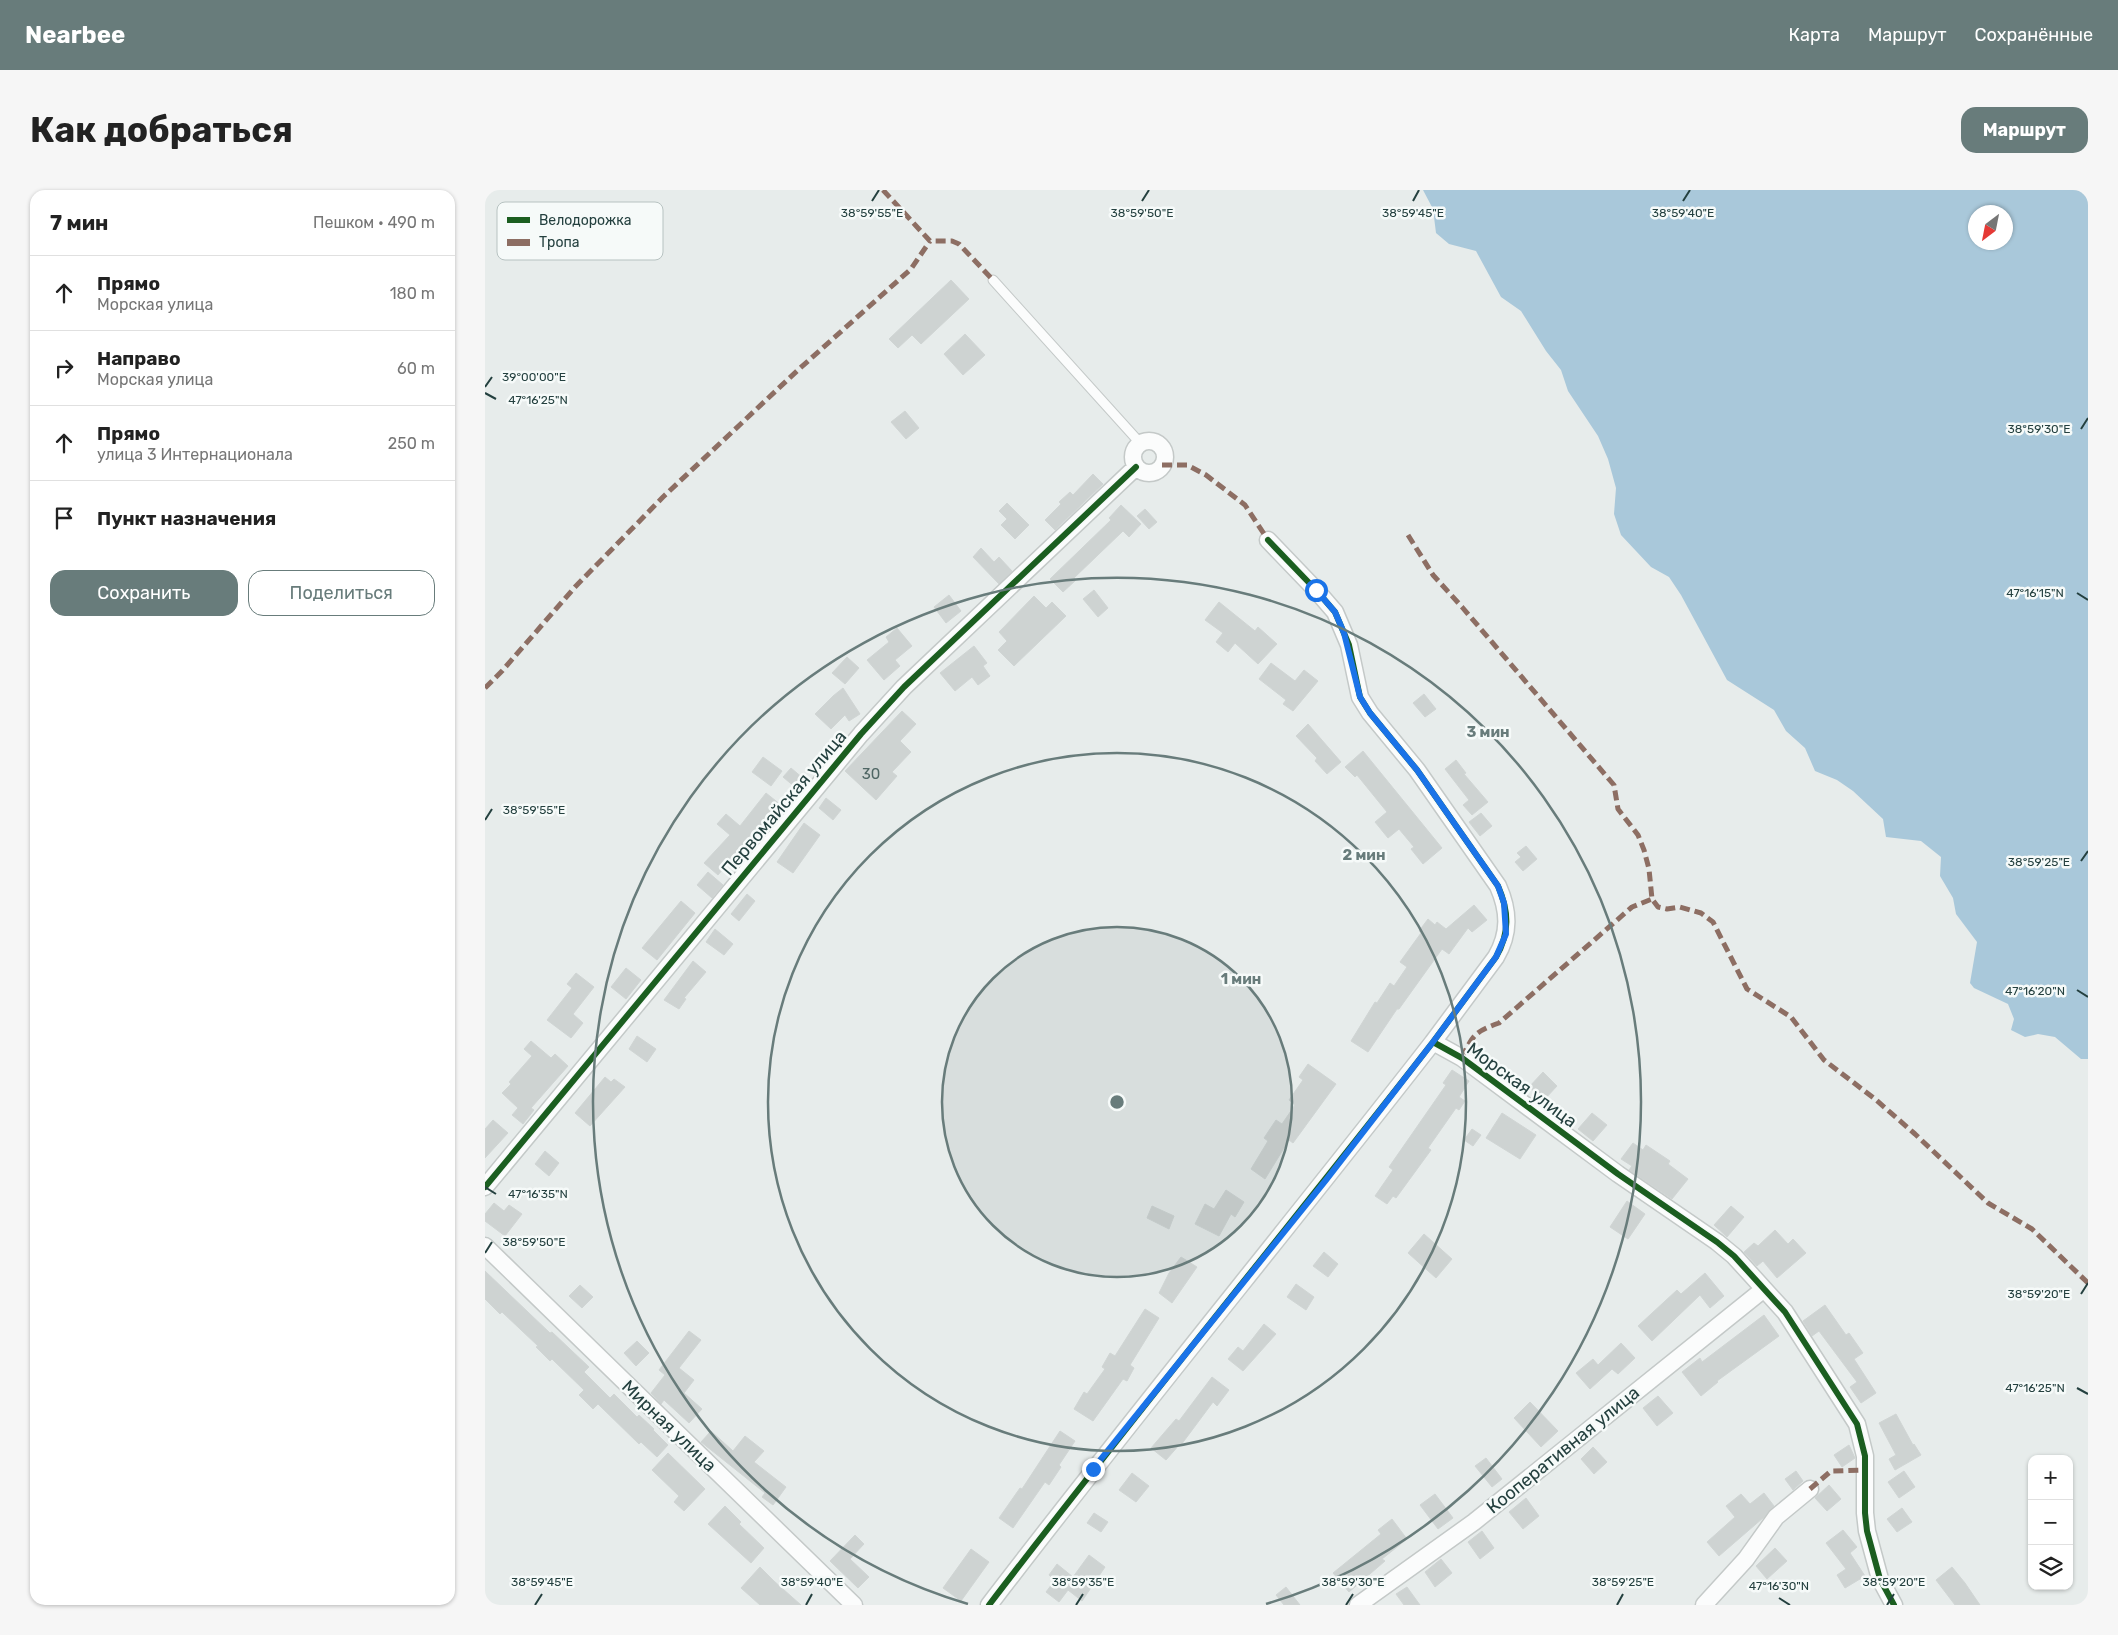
<!DOCTYPE html>
<html lang="ru">
<meta charset="utf-8">
<style>
body{margin:0;font-family:Rubik,sans-serif;background:#f6f6f6;color:#222}
.controls{position:absolute;right:15px;bottom:15px;display:grid;overflow:hidden;border-radius:10px;box-shadow:0 1px 4px #0004}
.controls button{width:45px;height:45px;display:grid;place-items:center;padding:0;border:0;border-bottom:1px solid #e0e0e0;background:#fff;color:#222;font:25px sans-serif}
.compass{position:absolute;left:1483px;top:15px;width:45px;height:45px;border-radius:50%;background:#fff;box-shadow:0 1px 4px #0004;rotate:212deg}
.stop{position:absolute;width:15px;height:15px;margin:-11px;border:4px solid #1a73e8;border-radius:50%;background:#fff}
.stop.end{background:#1a73e8;border-color:#fff;box-shadow:0 1px 5px #0008}
.list{margin:0;padding:0;list-style:none}
h2{display:flex;justify-content:space-between;align-items:center;height:65px;margin:0;padding:0 20px;font-size:21px}
h2 small{font-size:16px;font-weight:400;color:#767676}
.list li{display:grid;grid-template-columns:32px 1fr auto;gap:15px;align-items:center;box-sizing:border-box;height:75px;padding:0 20px;border-top:1px solid #e0e0e0}
.list b{display:block;font-size:19px;white-space:nowrap}
.list p{margin:0;font-size:16px;white-space:nowrap;color:#767676}
.list em{font-size:16px;font-style:normal;color:#767676}
.actions{display:flex;gap:10px;padding:15px 20px}
.actions a{flex:1;padding:11px 0;border:1px solid #687c7b;border-radius:15px;text-align:center;font-size:18px;color:#687c7b}
.actions .main{background:#687c7b;color:#fff}
.icon{flex:none;width:28px;height:28px;fill:none;stroke:currentColor;stroke-width:2;stroke-linecap:round;stroke-linejoin:round}
.map{position:relative;flex:none;width:1603px;height:1415px;overflow:hidden;border-radius:15px}
header{display:flex;align-items:center;gap:30px;box-sizing:border-box;height:70px;padding:0 25px;background:#687c7b;color:#fff}
header strong{font-size:24px}
nav{display:flex;gap:28px;margin-inline-start:auto;font-size:18px}
.intro{display:flex;align-items:center;justify-content:space-between;box-sizing:border-box;height:120px;padding:0 30px}
h1{margin:0;font-size:35px}
.button{padding:12px 22px;border-radius:15px;background:#687c7b;color:#fff;font-size:18px;font-weight:700}
main{display:flex;gap:30px;padding:0 30px}
aside{flex:1;background:#fff;border-radius:15px;box-shadow:0 1px 4px #0004}
.map>svg:first-child{display:block}
.water{fill:#a9c8da;fill-rule:evenodd}
.building{fill:#ced3d2;stroke:#d0d5d4}
.lines{fill:none;stroke-linecap:round;stroke-linejoin:round}
.lane-casing{stroke:#c4c9c8;stroke-width:11}
.street-casing{stroke:#c4c9c8;stroke-width:19}
.lane{stroke:#fbfcfc;stroke-width:9}
.street{stroke:#fbfcfc;stroke-width:16}
.quiet{stroke:#8d6e63;stroke-width:5;stroke-dasharray:10 5;stroke-linecap:butt}
.cycleway-casing{stroke:#f6faf9;stroke-width:9}
.cycleway{stroke:#1b5e20;stroke-width:6}
.route{stroke:#1a73e8;stroke-width:6}
.ticks{fill:none;stroke:#24403f;stroke-width:2}
.ring{fill:none;stroke:#687c7b;stroke-width:2.5}
.labels{text-anchor:middle;stroke-width:5;stroke-linejoin:round;paint-order:stroke}
.number-label{font-size:15px;fill:#4f6664}
.street-label{font-size:18px;fill:#24403f;stroke:#f6faf9}
.key{fill:#f6faf9;stroke:#b7c2c1;stroke-width:1}
.key-label{font-size:14px;fill:#24403f}
.ticks-label{font-size:12px;text-anchor:middle;fill:#24403f;stroke:#f6faf9;stroke-width:5;stroke-linejoin:round;paint-order:stroke}
.centre{fill:#687c7b;stroke:#f6faf9;stroke-width:2.5}
.ring-label{font-size:15px;text-anchor:middle;font-weight:bold;fill:#687c7b;stroke:#f6faf9;stroke-width:5;stroke-linejoin:round;paint-order:stroke}
</style>
<header>
<strong>Nearbee</strong>
<nav><a>Карта</a><a>Маршрут</a><a>Сохранённые</a></nav>
</header>
<div class="intro"><h1>Как добраться</h1><a class="button">Маршрут</a></div>
<main>
<aside>
<h2>7 мин<small>Пешком · 490 m</small></h2>
<ul class="list">
<li><svg class="icon" aria-label="ahead" viewBox="0 0 24 24"><path d="M12 20V5M6 11l6-6 6 6"/></svg><div><b>Прямо</b><p>Морская улица</p></div><em>180 m</em></li>
<li><svg class="icon" aria-label="right" viewBox="0 0 24 24"><path d="M7 20v-9h11M14 6l5 5-5 5"/></svg><div><b>Направо</b><p>Морская улица</p></div><em>60 m</em></li>
<li><svg class="icon" aria-label="ahead" viewBox="0 0 24 24"><path d="M12 20V5M6 11l6-6 6 6"/></svg><div><b>Прямо</b><p>улица 3 Интернационала</p></div><em>250 m</em></li>
<li><svg class="icon" aria-label="arrive" viewBox="0 0 24 24"><path d="M6 21V4h12l-3 4 3 4H6"/></svg><div><b>Пункт назначения</b></div></li>
</ul>
<div class="actions"><a class="main">Сохранить</a><a>Поделиться</a></div>
</aside>
<div class="map">
<svg width="1603" height="1415" viewBox="0 0 1603 1415">
<rect width="100%" height="100%" fill="#e7eceb"/>
<path class="water" d="M 938,0 L 1603,0 L 1603,869 L 1596,869 L 1570,847 L 1553,844 L 1540,847 L 1526,840 L 1529,829 L 1523,814 L 1489,798 L 1485,793 L 1492,752 L 1471,724 L 1468,708 L 1455,686 L 1456,667 L 1436,651 L 1401,647 L 1398,629 L 1368,601 L 1352,590 L 1330,581 L 1320,558 L 1301,541 L 1289,520 L 1242,490 L 1196,405 L 1184,387 L 1166,377 L 1136,345 L 1129,324 L 1131,298 L 1123,269 L 1113,246 L 1083,201 L 1076,180 L 1061,161 L 1036,121 L 1016,107 L 991,61 L 964,54 L 951,43 L 948,19 ZM 1490,22 L 1520,22 L 1520,52 L 1490,52 Z"/>
<path class="building" d="M 466,90 L 484,109 L 436,154 L 427,145 L 413,158 L 404,149 Z
M 480,144 L 500,165 L 478,185 L 459,164 Z
M 420,221 L 434,238 L 421,249 L 406,232 Z
M 608,284 L 618,294 L 570,340 L 560,330 L 576,314 L 574,312 L 585,302 L 588,305 Z
M 522,313 L 544,335 L 530,349 L 516,335 L 522,329 L 514,321 Z
M 636,315 L 656,334 L 644,347 L 638,341 L 589,388 L 591,390 L 578,402 L 565,389 L 626,330 L 624,328 Z
M 660,319 L 672,332 L 664,339 L 652,326 Z
M 496,358 L 509,372 L 514,367 L 527,381 L 514,394 L 488,367 Z
M 609,400 L 623,418 L 613,427 L 598,409 Z
M 464,405 L 476,421 L 461,433 L 449,417 Z
M 549,406 L 561,418 L 567,412 L 581,426 L 529,476 L 513,460 L 522,451 L 514,442 Z
M 734,412 L 770,441 L 773,437 L 792,454 L 773,474 L 750,453 L 743,462 L 731,452 L 738,443 L 720,430 Z
M 412,438 L 427,456 L 410,470 L 415,476 L 399,490 L 382,470 L 404,452 L 401,447 Z
M 489,456 L 502,473 L 498,476 L 505,486 L 493,495 L 487,487 L 470,501 L 455,483 Z
M 362,467 L 374,478 L 360,494 L 347,483 Z
M 786,473 L 810,491 L 819,480 L 833,491 L 808,521 L 798,514 L 801,510 L 774,489 Z
M 358,498 L 375,524 L 364,531 L 360,525 L 346,539 L 330,524 L 348,506 Z
M 939,504 L 951,519 L 940,527 L 928,513 Z
M 417,521 L 431,534 L 415,551 L 426,562 L 407,582 L 412,586 L 391,610 L 360,581 Z
M 823,534 L 856,572 L 842,584 L 830,571 L 832,568 L 811,546 Z
M 878,561 L 957,658 L 938,674 L 926,659 L 929,657 L 914,639 L 903,648 L 890,632 L 902,622 L 872,585 L 870,587 L 860,577 Z
M 278,567 L 297,581 L 286,596 L 267,582 Z
M 971,570 L 981,583 L 979,584 L 1003,612 L 987,625 L 978,615 L 984,610 L 960,579 Z
M 306,578 L 319,589 L 311,598 L 298,587 Z
M 281,603 L 296,615 L 257,663 L 254,660 L 233,685 L 219,673 L 245,645 L 232,634 L 241,624 L 255,636 Z
M 341,608 L 356,620 L 348,630 L 334,618 Z
M 996,623 L 1007,636 L 995,646 L 984,632 Z
M 319,633 L 335,645 L 308,683 L 292,672 Z
M 1041,656 L 1052,669 L 1038,681 L 1030,672 L 1036,667 L 1032,663 Z
M 223,682 L 238,695 L 227,708 L 212,695 Z
M 262,704 L 270,711 L 254,731 L 246,724 Z
M 196,711 L 210,723 L 172,770 L 157,758 Z
M 989,715 L 1002,730 L 987,742 L 983,738 L 964,764 L 957,759 L 914,819 L 912,819 L 883,862 L 866,851 L 890,812 L 892,813 L 905,793 L 909,796 L 922,777 L 915,772 L 936,743 L 934,741 L 943,729 L 950,735 L 952,732 L 961,739 Z
M 230,739 L 248,754 L 239,765 L 221,752 Z
M 208,771 L 221,782 L 199,808 L 201,809 L 194,819 L 179,810 Z
M 141,778 L 156,790 L 141,809 L 126,797 Z
M 91,783 L 109,797 L 88,824 L 98,833 L 86,848 L 62,830 L 87,798 L 82,794 Z
M 152,846 L 171,859 L 162,872 L 144,859 Z
M 46,851 L 66,868 L 70,864 L 83,876 L 46,918 L 49,920 L 38,934 L 27,925 L 33,918 L 17,903 L 26,894 L 24,892 L 47,866 L 39,859 Z
M 823,874 L 851,894 L 808,953 L 804,950 L 780,989 L 766,979 L 783,951 L 779,948 L 791,930 L 797,934 L 810,915 L 804,910 L 818,890 L 814,887 Z
M 967,880 L 984,891 L 974,907 L 980,911 L 974,920 L 971,918 L 943,958 L 946,960 L 911,1008 L 908,1006 L 902,1014 L 890,1006 L 908,980 L 904,977 L 961,895 L 958,893 Z
M 1058,882 L 1072,896 L 1059,910 L 1044,897 Z
M 120,887 L 126,892 L 129,889 L 140,897 L 105,936 L 90,923 Z
M 1017,923 L 1051,945 L 1035,969 L 1001,948 Z
M 1107,923 L 1122,935 L 1108,951 L 1093,939 Z
M 8,930 L 23,943 L 0,968 L 0,939 Z
M 987,939 L 996,945 L 988,956 L 979,950 Z
M 1148,953 L 1158,960 L 1161,955 L 1185,971 L 1183,974 L 1203,989 L 1187,1009 L 1144,980 L 1147,976 L 1136,969 Z
M 60,961 L 74,973 L 64,986 L 50,974 Z
M 741,1000 L 759,1012 L 750,1027 L 746,1024 L 734,1046 L 710,1034 L 720,1014 L 729,1019 Z
M 1142,1011 L 1160,1024 L 1143,1049 L 1125,1037 Z
M 9,1013 L 19,1021 L 24,1015 L 37,1024 L 20,1046 L 0,1031 L 0,1024 Z
M 667,1016 L 689,1026 L 684,1039 L 662,1028 Z
M 1246,1016 L 1259,1027 L 1242,1047 L 1229,1035 Z
M 1290,1040 L 1303,1054 L 1308,1049 L 1321,1063 L 1292,1088 L 1278,1071 L 1272,1076 L 1259,1062 L 1269,1053 L 1273,1056 Z
M 939,1044 L 967,1069 L 951,1088 L 923,1063 Z
M 839,1062 L 853,1074 L 843,1087 L 828,1076 Z
M 696,1067 L 712,1077 L 687,1113 L 674,1103 L 684,1083 Z
M 0,1081 L 65,1143 L 67,1142 L 104,1177 L 99,1182 L 125,1208 L 129,1204 L 152,1227 L 154,1225 L 169,1239 L 168,1240 L 183,1255 L 172,1267 L 156,1252 L 154,1254 L 113,1214 L 108,1219 L 94,1205 L 99,1200 L 67,1169 L 65,1171 L 51,1157 L 53,1156 L 17,1122 L 15,1124 L 0,1109 Z
M 1220,1083 L 1239,1106 L 1225,1118 L 1215,1105 L 1167,1151 L 1153,1136 L 1192,1100 L 1196,1104 Z
M 811,1094 L 829,1107 L 821,1120 L 802,1107 Z
M 95,1095 L 108,1107 L 97,1118 L 84,1106 Z
M 1340,1115 L 1361,1145 L 1364,1143 L 1378,1163 L 1369,1169 L 1391,1203 L 1376,1213 L 1365,1197 L 1372,1192 L 1334,1141 L 1327,1146 L 1318,1131 Z
M 660,1119 L 674,1128 L 645,1175 L 649,1178 L 642,1191 L 638,1189 L 608,1231 L 589,1219 L 599,1202 L 602,1204 L 620,1179 L 617,1177 L 625,1163 L 630,1166 Z
M 1279,1125 L 1294,1146 L 1232,1191 L 1233,1192 L 1216,1206 L 1197,1182 L 1215,1168 L 1217,1172 Z
M 779,1134 L 791,1144 L 758,1181 L 743,1169 L 753,1157 L 758,1161 Z
M 204,1141 L 216,1150 L 194,1178 L 209,1190 L 199,1203 L 217,1219 L 204,1233 L 179,1210 L 176,1214 L 166,1203 L 180,1185 L 174,1180 Z
M 152,1151 L 164,1163 L 151,1176 L 139,1163 Z
M 1136,1153 L 1150,1168 L 1133,1184 L 1127,1179 L 1105,1199 L 1091,1183 L 1108,1169 L 1113,1175 Z
M 727,1187 L 744,1200 L 732,1216 L 728,1212 L 696,1255 L 695,1254 L 681,1270 L 666,1258 L 691,1229 L 694,1231 Z
M 1173,1206 L 1188,1223 L 1172,1236 L 1158,1218 Z
M 1045,1212 L 1073,1241 L 1056,1257 L 1029,1228 Z
M 1411,1224 L 1428,1255 L 1429,1254 L 1436,1265 L 1410,1280 L 1404,1269 L 1411,1265 L 1394,1233 Z
M 226,1241 L 248,1261 L 260,1246 L 279,1261 L 269,1272 L 301,1297 L 288,1315 L 277,1307 L 280,1303 L 216,1252 Z
M 575,1241 L 590,1251 L 574,1275 L 576,1277 L 564,1295 L 560,1292 L 528,1338 L 514,1328 L 535,1298 L 537,1299 Z
M 1364,1255 L 1370,1268 L 1357,1277 L 1349,1265 Z
M 1108,1257 L 1122,1272 L 1109,1284 L 1096,1269 Z
M 183,1263 L 220,1299 L 199,1321 L 189,1312 L 194,1306 L 167,1280 Z
M 1001,1268 L 1017,1289 L 1007,1297 L 990,1276 Z
M 1311,1281 L 1318,1291 L 1308,1300 L 1300,1289 Z
M 1419,1281 L 1430,1297 L 1414,1308 L 1403,1292 Z
M 647,1283 L 664,1296 L 651,1312 L 634,1300 Z
M 1344,1295 L 1356,1309 L 1342,1321 L 1330,1308 Z
M 1279,1303 L 1289,1316 L 1278,1328 L 1234,1366 L 1222,1352 L 1250,1327 L 1241,1316 L 1256,1304 L 1265,1314 Z
M 950,1304 L 968,1328 L 953,1339 L 935,1315 Z
M 1041,1308 L 1054,1326 L 1038,1339 L 1024,1322 Z
M 240,1316 L 256,1332 L 254,1334 L 279,1358 L 266,1373 L 223,1334 Z
M 1417,1318 L 1427,1332 L 1412,1342 L 1402,1329 Z
M 609,1323 L 623,1332 L 616,1342 L 602,1333 Z
M 907,1329 L 922,1349 L 897,1369 L 900,1371 L 864,1402 L 848,1383 L 896,1344 L 893,1340 Z
M 1358,1340 L 1372,1357 L 1365,1363 L 1380,1386 L 1360,1398 L 1352,1385 L 1361,1379 L 1341,1353 Z
M 997,1341 L 1009,1358 L 995,1369 L 983,1352 Z
M 370,1345 L 379,1354 L 365,1369 L 384,1387 L 373,1398 L 345,1371 Z
M 1290,1358 L 1302,1371 L 1282,1389 L 1271,1376 Z
M 486,1359 L 504,1372 L 476,1411 L 458,1398 Z
M 604,1365 L 620,1377 L 597,1411 L 583,1400 L 574,1412 L 561,1402 L 570,1390 L 564,1385 L 572,1374 L 588,1387 Z
M 956,1369 L 967,1383 L 950,1397 L 940,1382 Z
M 275,1377 L 289,1391 L 316,1415 L 275,1415 L 256,1398 Z
M 1467,1377 L 1480,1393 L 1495,1415 L 1470,1415 L 1451,1390 Z
M 801,1397 L 815,1415 L 799,1415 L 791,1405 Z
M 922,1397 L 935,1415 L 919,1415 L 911,1404 Z"/>
<g class="lines">
<g class="lane-casing">
<path id="lane" d="M 508,90 L 656,254"/>
</g>
<g class="street-casing">
<path id="street" d="M648 267a16 16 0 1 1 32 0a16 16 0 1 1-32 0Z
M 783,350 L 831,400 L 850,422 L 864,455 L 875,507 L 885,523 L 932,580 L 1013,696 C 1024,721 1025,743 1011,767 L 948,852 L 977,868 L 1133,984 L 1232,1052 L 1249,1066 L 1300,1122 L 1372,1234 L 1380,1266 L 1380,1323 L 1382,1341 L 1395,1389 L 1409,1415
M 0,997 L 376,544 L 419,497 L 651,277
M 0,1056 L 369,1415
M 504,1415 C 649,1225 801,1041 948,852
M 873,1415 L 989,1332 L 1279,1099
M 1219,1415 L 1261,1369 L 1291,1327 L 1325,1299"/>
</g>
<use href="#lane" class="lane"/>
<use href="#street" class="street"/>
<path class="quiet" d="M 398,0 L 445,51 L 467,51 L 474,54 L 508,90
M 677,275 L 702,275 L 721,285 L 760,315 L 783,350
M 923,345 L 948,385 L 977,417 L 1129,595 L 1133,619 L 1153,645 L 1159,660 L 1164,679 L 1167,709 L 1173,717 L 1182,719 L 1195,717 L 1216,723 L 1228,732 L 1262,799 L 1306,827 L 1339,870 L 1390,909 L 1430,944 L 1503,1013 L 1547,1039 L 1603,1093
M 0,498 L 17,481 L 90,397 L 178,307 L 313,180 L 426,79 L 445,51
M 977,868 C 988,845 989,842 1014,833 L 1147,717 L 1167,709
M 1325,1299 L 1346,1281 L 1381,1280"/>
<g class="cycleway-casing">
<path id="cycleway" d="M 783,350 L 831,400 L 850,422 L 864,455 L 875,507 L 885,523 L 932,580 L 1013,696 C 1024,721 1025,743 1011,767 L 948,852 L 977,868 L 1133,984 L 1232,1052 L 1249,1066 L 1300,1122 L 1372,1234 L 1380,1266 L 1380,1323 L 1382,1341 L 1395,1389 L 1409,1415
M 0,997 L 376,544 L 419,497 L 651,277
M 504,1415 C 649,1225 801,1041 948,852"/>
</g>
<use href="#cycleway" class="cycleway"/>
</g>
<g class="lines">
<path class="route" d="M 608,1279 L 841,990 L 948,852 L 1011,767 L 1021,744 L 1019,713 L 1013,696 L 932,580 L 885,523 L 875,507 L 859,443 L 850,422 L 831,400"/>
</g>
<path class="ticks" d="M 387,11 L 394,0M 657,11 L 664,0M 928,11 L 934,0M 1198,11 L 1205,0M 0,197 L 7,187M 0,203 L 11,209M 1596,239 L 1603,228M 1592,403 L 1603,410M 0,630 L 7,619M 1596,671 L 1603,661M 1592,800 L 1603,807M 0,997 L 11,1004M 0,1063 L 7,1052M 1596,1104 L 1603,1093M 1592,1198 L 1603,1204M 1294,1408 L 1305,1415M 50,1415 L 57,1404M 321,1415 L 327,1404M 591,1415 L 598,1404M 861,1415 L 868,1404M 1132,1415 L 1138,1404M 1402,1415 L 1409,1404"/>
<circle cx="632" cy="912" r="175" fill="#687c7b" fill-opacity=".12"/>
<g class="ring">
<circle cx="632" cy="912" r="175"/>
<circle cx="632" cy="912" r="349"/>
<path d="M483 1414A524 524 0 1 1 781 1414"/>
</g>
<g class="labels">
<g class="number-label">
<text x="386" y="589">30</text>
</g>
<g class="street-label">
<text transform="translate(299 613) rotate(-50)" y="6">Первомайская улица</text>
<text transform="translate(1037 895) rotate(36)" y="6">Морская улица</text>
<text transform="translate(184 1236) rotate(44)" y="6">Мирная улица</text>
<text transform="translate(1078 1260) rotate(-39)" y="6">Кооперативная улица</text>
</g>
</g>
<rect x="12" y="12" width="166" height="58" rx="8" class="key"/>
<rect x="22" y="27" width="23" height="6" fill="#1b5e20"/>
<rect x="22" y="49" width="23" height="7" fill="#8d6e63"/>
<g class="key-label">
<text x="54" y="35">Велодорожка</text>
<text x="54" y="57">Тропа</text>
</g>
<g class="ticks-label">
<text x="387" y="27">38°59'55"E</text>
<text x="657" y="27">38°59'50"E</text>
<text x="928" y="27">38°59'45"E</text>
<text x="1198" y="27">38°59'40"E</text>
<text x="49" y="191">39°00'00"E</text>
<text x="53" y="214">47°16'25"N</text>
<text x="1554" y="243">38°59'30"E</text>
<text x="1550" y="407">47°16'15"N</text>
<text x="49" y="624">38°59'55"E</text>
<text x="1554" y="676">38°59'25"E</text>
<text x="1550" y="805">47°16'20"N</text>
<text x="53" y="1008">47°16'35"N</text>
<text x="49" y="1056">38°59'50"E</text>
<text x="1554" y="1108">38°59'20"E</text>
<text x="1550" y="1202">47°16'25"N</text>
<text x="57" y="1396">38°59'45"E</text>
<text x="327" y="1396">38°59'40"E</text>
<text x="598" y="1396">38°59'35"E</text>
<text x="868" y="1396">38°59'30"E</text>
<text x="1138" y="1396">38°59'25"E</text>
<text x="1409" y="1396">38°59'20"E</text>
<text x="1294" y="1400">47°16'30"N</text>
</g>
<circle cx="632" cy="912" r="8" class="centre"/>
<g class="ring-label">
<text x="1003" y="547">3 мин</text>
<text x="879" y="670">2 мин</text>
<text x="756" y="794">1 мин</text>
</g>
</svg>
<div class="controls">
<button>+</button>
<button>−</button>
<button><svg class="icon" aria-label="layers" viewBox="0 0 24 24"><path d="M12 4l9 5-9 5-9-5zM3 14l9 5 9-5"/></svg></button>
</div>
<svg class="compass" viewBox="-18 -18 36 36"><path d="M0-13l5 13h-10z" fill="#e53935"/><path d="M0 13l5-13h-10z" fill="#767676"/></svg>
<div class="stop" style="left:831px;top:400px"></div>
<div class="stop end" style="left:608px;top:1279px"></div>
</div>
</main>
